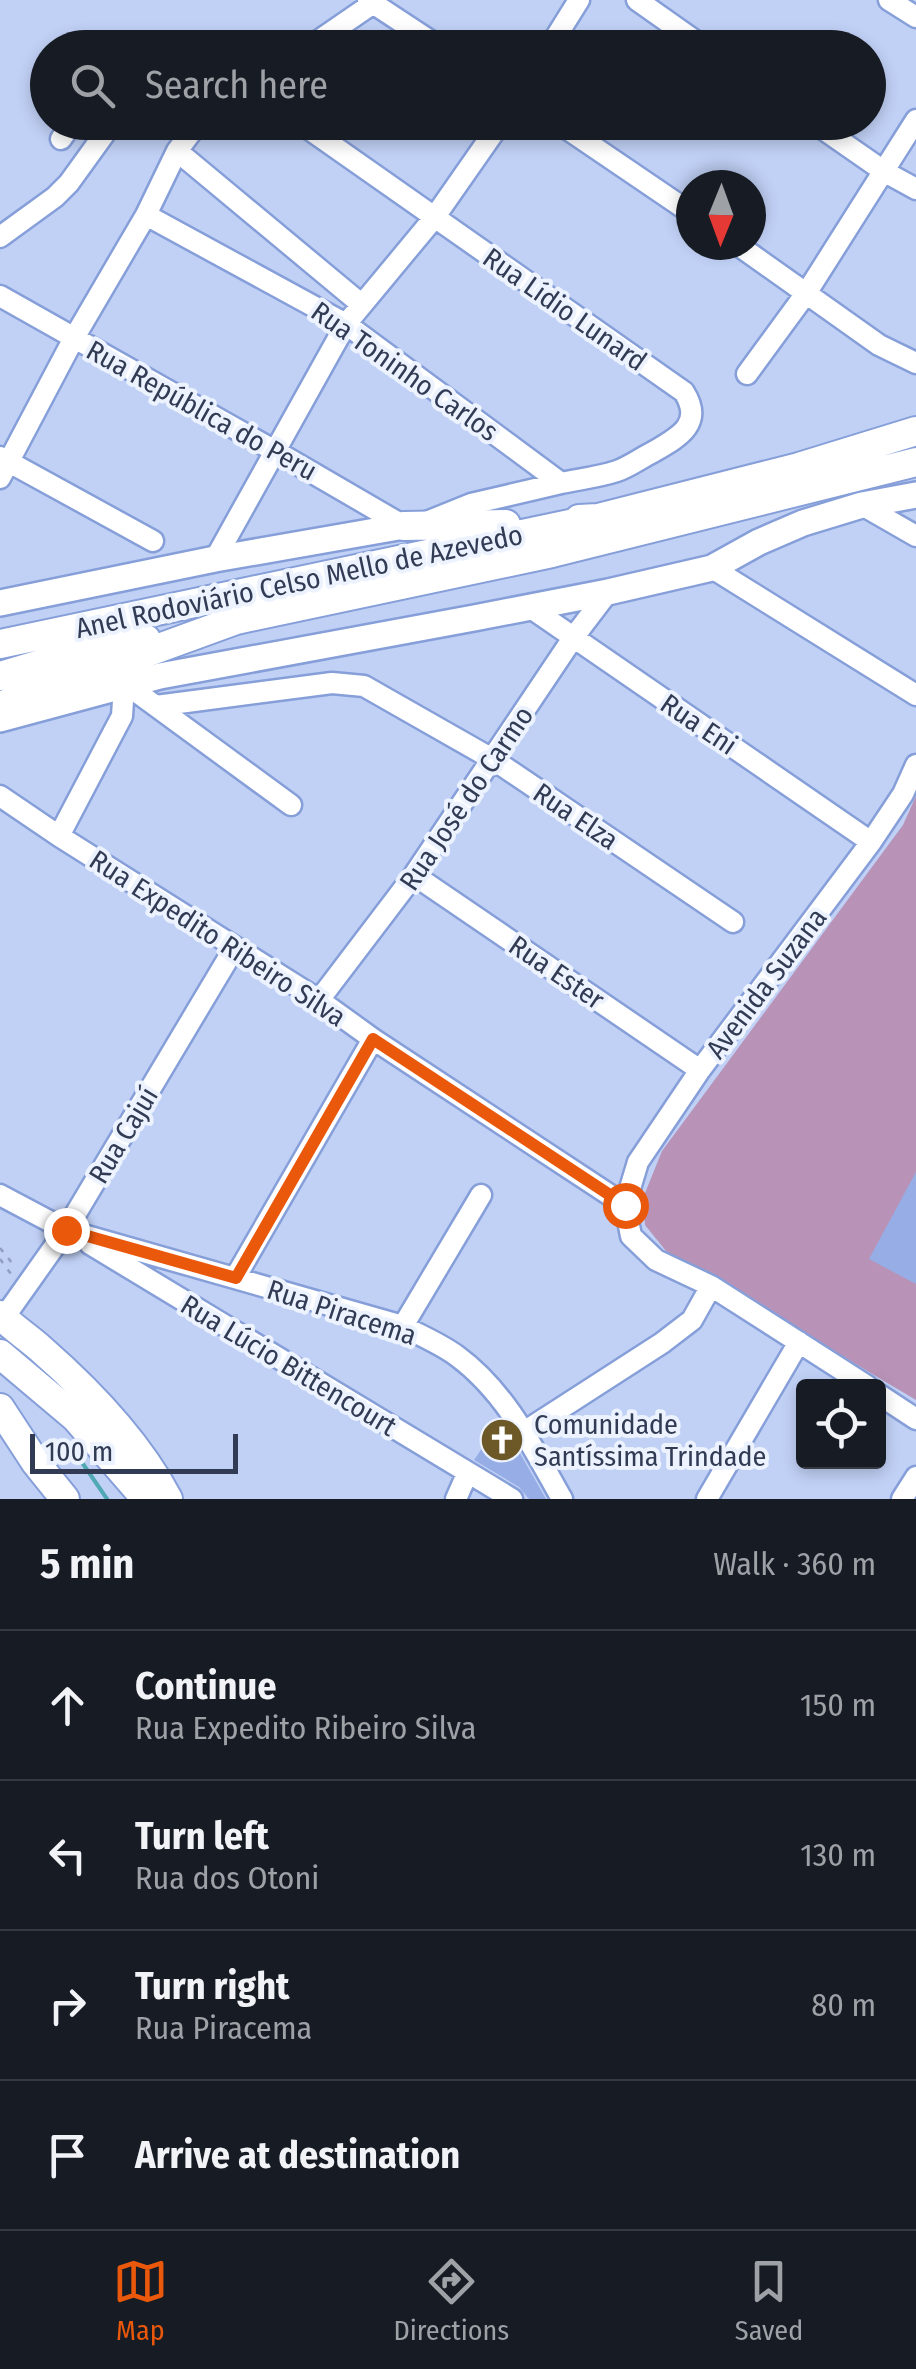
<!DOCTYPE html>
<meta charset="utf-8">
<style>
body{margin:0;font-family:"Fira Sans Condensed",sans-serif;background:#242831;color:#f1f3f6}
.controls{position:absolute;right:30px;bottom:30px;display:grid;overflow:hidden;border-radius:10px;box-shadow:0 5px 15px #0003}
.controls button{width:90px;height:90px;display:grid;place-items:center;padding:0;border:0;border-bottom:2px solid #363941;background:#171b24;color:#f1f3f6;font:50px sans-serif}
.compass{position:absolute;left:676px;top:170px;width:90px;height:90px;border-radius:50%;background:#171b24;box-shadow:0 5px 15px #0003;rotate:181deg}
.scale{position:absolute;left:30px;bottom:25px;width:208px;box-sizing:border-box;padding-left:10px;border:5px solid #313b54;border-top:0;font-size:28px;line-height:35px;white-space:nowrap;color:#313b54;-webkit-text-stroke:8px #ecf2fe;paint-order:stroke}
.stop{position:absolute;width:30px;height:30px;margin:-22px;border:8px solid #ea580c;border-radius:50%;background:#fff}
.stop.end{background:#ea580c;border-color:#fff;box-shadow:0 2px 10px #0008}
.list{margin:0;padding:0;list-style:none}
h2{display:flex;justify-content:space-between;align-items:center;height:130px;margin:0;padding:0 40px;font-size:42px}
h2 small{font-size:32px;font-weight:400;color:#9ea1a6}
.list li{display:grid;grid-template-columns:65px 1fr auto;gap:30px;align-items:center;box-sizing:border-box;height:150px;padding:0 40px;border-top:2px solid #363941}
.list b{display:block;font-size:38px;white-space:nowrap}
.list p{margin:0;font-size:32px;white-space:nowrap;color:#9ea1a6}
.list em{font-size:32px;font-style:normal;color:#9ea1a6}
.icon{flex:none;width:55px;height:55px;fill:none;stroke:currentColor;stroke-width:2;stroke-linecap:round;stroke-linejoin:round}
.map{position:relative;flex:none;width:916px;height:1499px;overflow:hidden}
.search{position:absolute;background:#171b24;box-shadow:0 5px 15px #0003;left:30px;right:30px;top:30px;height:110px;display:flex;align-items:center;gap:25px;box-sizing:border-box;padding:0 35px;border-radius:55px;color:#9ea1a6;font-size:38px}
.sheet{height:730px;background:#171b24}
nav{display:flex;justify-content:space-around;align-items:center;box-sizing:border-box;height:140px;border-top:2px solid #363941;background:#171b24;font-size:28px;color:#9ea1a6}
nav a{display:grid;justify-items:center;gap:5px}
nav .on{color:#ea580c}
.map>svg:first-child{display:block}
.green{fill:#b893b7}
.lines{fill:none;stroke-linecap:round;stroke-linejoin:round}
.stream{stroke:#4fa8b4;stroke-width:4}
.building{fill:#96ade6}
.minor-casing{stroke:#869fd9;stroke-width:25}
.major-casing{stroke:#869fd9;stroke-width:30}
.highway-casing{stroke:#869fd9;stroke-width:32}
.path{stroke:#909ebf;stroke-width:2.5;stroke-dasharray:5 8;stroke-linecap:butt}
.minor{stroke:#fff;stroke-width:20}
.major{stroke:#fff;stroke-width:25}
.highway{stroke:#fff;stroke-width:28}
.route{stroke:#ea580c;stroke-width:12}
.labels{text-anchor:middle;stroke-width:8;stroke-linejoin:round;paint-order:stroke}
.street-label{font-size:28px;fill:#313b54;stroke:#ecf2fe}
.poi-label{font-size:28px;fill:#313b54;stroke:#ecf2fe;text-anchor:start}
</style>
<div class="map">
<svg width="916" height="1499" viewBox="0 0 916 1499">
<rect width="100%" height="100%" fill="#c1d1f6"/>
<path class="green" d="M 916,796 L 916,1400 L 666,1251 L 645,1225 L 643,1198 L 662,1151 L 903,825 Z"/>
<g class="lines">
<path class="stream" d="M 81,1461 L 107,1499"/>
</g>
<path class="building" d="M 916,1172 L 916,1284 L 869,1259 Z
M 500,1422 L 517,1448 L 546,1499 L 529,1499 L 519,1487 L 474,1460 Z"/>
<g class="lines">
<g class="minor-casing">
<path id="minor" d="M 368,0 L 441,48
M 637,0 L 705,48
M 889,0 L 916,17
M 308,48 L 372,4
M 549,48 L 579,0
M 557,122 L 691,213
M 813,122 L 885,172 L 916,189
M 61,139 L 73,122
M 177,151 L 361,304
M 146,215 L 346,324 L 561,483 C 580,479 599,477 617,471 C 629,467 641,458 653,452 C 679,437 704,424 684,392 L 299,122
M 0,237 L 55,197 L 69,183 L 113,122
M 738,245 L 879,345 L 916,363
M 0,296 L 275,451 L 404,526
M 747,374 L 807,292 L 916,120
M 0,457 L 153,541
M 0,478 L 74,338 L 146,215 L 177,151 L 199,122
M 862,505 L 916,536
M 429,521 L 471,504 L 561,483
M 215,559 L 346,324 L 434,218 L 501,122
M 712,568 L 916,695
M 528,606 L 871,842
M 127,685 L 291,805
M 156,706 L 332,683 L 364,686 L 494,760 L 733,922
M 0,796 L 59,836 L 319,1000 L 373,1039 L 625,1205 L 631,1236 L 656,1260 L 711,1286 L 867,1386
M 59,836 L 122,716 L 123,701 L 121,687
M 414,875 L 700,1070
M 319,1000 L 414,875 L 573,638 L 608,592
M 0,1195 L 66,1230 L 403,1326 C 421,1336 441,1344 457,1356 C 506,1392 533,1448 562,1499
M 625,1205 L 638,1162 L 700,1070 L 871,842 L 903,794 L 916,765
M 90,1244 L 512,1499
M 235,1278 L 373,1039
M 3,1319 L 66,1230 L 235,947
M 403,1326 L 481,1195
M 878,1394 L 916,1419
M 524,1432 L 662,1343 L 692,1320 L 711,1286
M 456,1499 L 467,1474
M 707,1499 L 799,1342
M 902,1499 L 916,1477"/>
</g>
<g class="major-casing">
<path id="major" d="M 0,603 L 215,559 L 404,526
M 0,719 L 160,676 L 474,618 L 608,592 L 712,568 L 759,542 L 803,523 L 862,505 L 916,495"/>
</g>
<g class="highway-casing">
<path id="highway" d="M 579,519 L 598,518 L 799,467 L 916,431
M 404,526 L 506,524
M 0,644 L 598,518
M 0,676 L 71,655 L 146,639
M 0,706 L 236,620 L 552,553 L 916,462
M 0,1315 C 13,1328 29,1338 42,1350 C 90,1392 138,1442 168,1499
M 0,1354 L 76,1418 L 146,1499
M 0,1408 L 36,1463 L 65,1499"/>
</g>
<path class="path" d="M 0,1248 L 16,1268
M 0,1259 L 11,1274"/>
<use href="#minor" class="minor"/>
<use href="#major" class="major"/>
<use href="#highway" class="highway"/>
</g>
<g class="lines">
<path class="route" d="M 66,1230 L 236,1278 L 373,1039 L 625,1205"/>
</g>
<defs>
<g id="church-disc" transform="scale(2.25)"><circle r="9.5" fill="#6d5827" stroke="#ecf2fe"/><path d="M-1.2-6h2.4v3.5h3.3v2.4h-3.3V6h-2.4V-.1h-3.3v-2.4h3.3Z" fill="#fff"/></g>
</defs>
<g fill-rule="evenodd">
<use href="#church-disc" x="502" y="1440"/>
</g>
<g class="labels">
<g class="street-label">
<text transform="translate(565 309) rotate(35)" y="10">Rua Lídio Lunard</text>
<text transform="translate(405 371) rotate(35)" y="10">Rua Toninho Carlos</text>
<text transform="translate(202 410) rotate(29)" y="10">Rua República do Peru</text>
<text transform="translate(299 581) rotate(-12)" y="10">Anel Rodoviário Celso Mello de Azevedo</text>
<text transform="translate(699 724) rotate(34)" y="10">Rua Eni</text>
<text transform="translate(466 798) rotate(-56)" y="10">Rua José do Carmo</text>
<text transform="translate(576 816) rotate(34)" y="10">Rua Elza</text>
<text transform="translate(218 938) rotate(33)" y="10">Rua Expedito Ribeiro Silva</text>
<text transform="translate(557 972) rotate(34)" y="10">Rua Ester</text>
<text transform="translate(766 983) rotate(-53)" y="10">Avenida Suzana</text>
<text transform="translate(123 1135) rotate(-59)" y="10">Rua Cajuí</text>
<text transform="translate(342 1312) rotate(18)" y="10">Rua Piracema</text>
<text transform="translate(289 1365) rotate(31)" y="10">Rua Lúcio Bittencourt</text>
</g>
<g class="poi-label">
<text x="534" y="1434">Comunidade<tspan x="534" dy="32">Santíssima Trindade</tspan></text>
</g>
</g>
</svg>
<div class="controls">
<button><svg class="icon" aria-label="locate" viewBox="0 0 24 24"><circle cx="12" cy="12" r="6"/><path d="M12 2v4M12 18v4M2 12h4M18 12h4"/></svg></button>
</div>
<svg class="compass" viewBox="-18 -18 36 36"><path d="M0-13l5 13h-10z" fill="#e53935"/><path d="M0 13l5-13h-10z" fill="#9ea1a6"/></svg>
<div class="scale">100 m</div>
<div class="stop" style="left:625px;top:1205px"></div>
<div class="stop end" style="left:66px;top:1230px"></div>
<div class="search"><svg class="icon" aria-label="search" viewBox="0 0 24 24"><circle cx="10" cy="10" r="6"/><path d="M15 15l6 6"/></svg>Search here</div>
</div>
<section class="sheet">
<h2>5 min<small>Walk · 360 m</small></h2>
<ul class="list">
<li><svg class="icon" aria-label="ahead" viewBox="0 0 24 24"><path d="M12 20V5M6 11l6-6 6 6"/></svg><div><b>Continue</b><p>Rua Expedito Ribeiro Silva</p></div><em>150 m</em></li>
<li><svg class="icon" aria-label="left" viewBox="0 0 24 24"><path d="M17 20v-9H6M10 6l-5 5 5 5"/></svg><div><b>Turn left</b><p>Rua dos Otoni</p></div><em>130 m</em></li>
<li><svg class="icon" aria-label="right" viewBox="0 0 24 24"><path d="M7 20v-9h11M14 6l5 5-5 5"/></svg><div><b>Turn right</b><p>Rua Piracema</p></div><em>80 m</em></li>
<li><svg class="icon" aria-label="arrive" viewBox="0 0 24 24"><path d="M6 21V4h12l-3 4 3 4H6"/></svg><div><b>Arrive at destination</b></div></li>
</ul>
</section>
<nav>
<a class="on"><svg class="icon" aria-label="map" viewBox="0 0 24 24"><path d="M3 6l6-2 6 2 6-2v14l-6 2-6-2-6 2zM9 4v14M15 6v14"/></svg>Map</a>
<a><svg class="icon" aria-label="directions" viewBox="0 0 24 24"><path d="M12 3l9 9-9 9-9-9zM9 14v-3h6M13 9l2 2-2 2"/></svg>Directions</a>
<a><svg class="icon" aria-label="saved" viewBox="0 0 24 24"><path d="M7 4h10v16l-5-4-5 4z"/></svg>Saved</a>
</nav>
